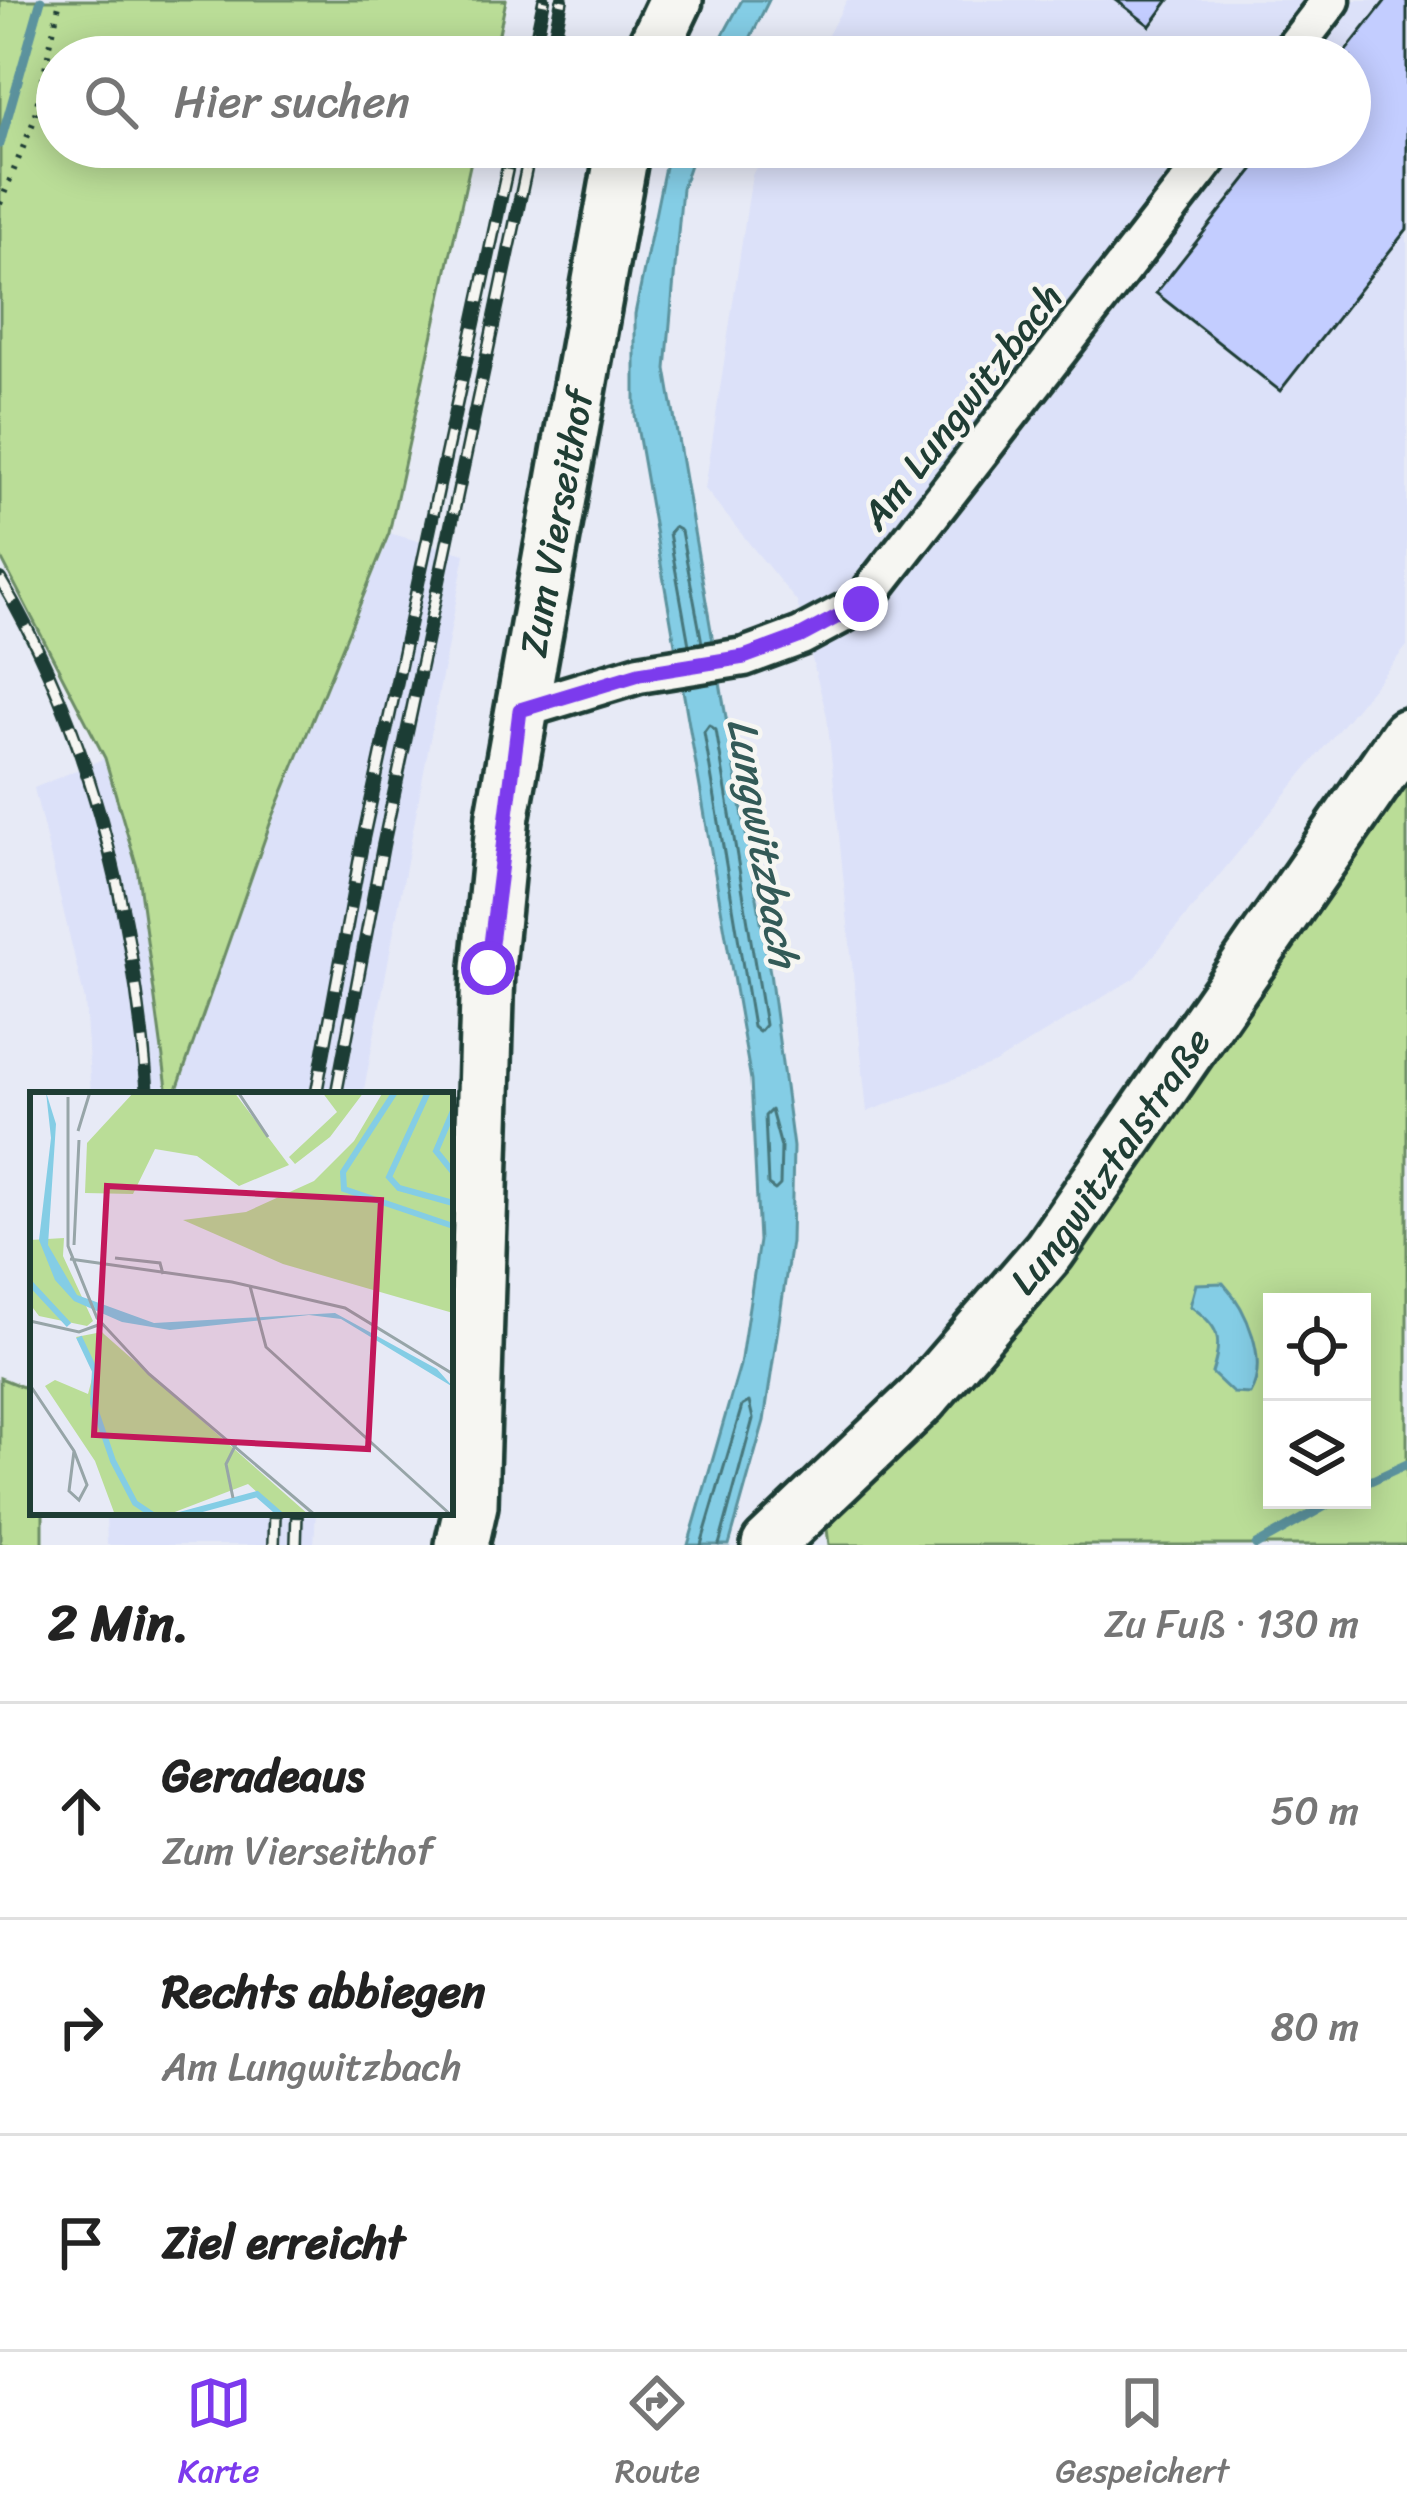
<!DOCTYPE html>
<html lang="de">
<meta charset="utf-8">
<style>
body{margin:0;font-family:Sriracha,sans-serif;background:#f2f2f2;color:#222}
.controls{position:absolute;right:36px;bottom:36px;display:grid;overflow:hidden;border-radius:0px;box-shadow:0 6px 30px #0003}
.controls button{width:108px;height:108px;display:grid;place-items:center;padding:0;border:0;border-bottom:3px solid #e0e0e0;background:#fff;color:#222;font:60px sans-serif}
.stop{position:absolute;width:36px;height:36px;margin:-27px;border:9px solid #7c3aed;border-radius:50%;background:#fff}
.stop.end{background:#7c3aed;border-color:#fff;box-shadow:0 3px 12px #0008}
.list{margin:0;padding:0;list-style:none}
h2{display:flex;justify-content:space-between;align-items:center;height:156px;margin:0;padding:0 48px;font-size:51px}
h2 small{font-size:39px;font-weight:400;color:#767676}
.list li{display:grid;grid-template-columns:78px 1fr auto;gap:36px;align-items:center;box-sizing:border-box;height:216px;padding:0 48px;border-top:3px solid #e0e0e0}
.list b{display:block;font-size:45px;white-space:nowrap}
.list p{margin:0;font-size:39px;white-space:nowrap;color:#767676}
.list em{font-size:39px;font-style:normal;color:#767676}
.icon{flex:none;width:66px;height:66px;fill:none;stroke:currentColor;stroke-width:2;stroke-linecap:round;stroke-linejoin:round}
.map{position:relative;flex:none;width:1407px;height:1545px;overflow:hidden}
.search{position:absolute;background:#fff;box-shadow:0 6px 30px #0003;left:36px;right:36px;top:36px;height:132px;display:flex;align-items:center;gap:30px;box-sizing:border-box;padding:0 42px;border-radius:66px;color:#767676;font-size:45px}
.sheet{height:804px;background:#fff}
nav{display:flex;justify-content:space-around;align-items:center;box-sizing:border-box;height:168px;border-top:3px solid #e0e0e0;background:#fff;font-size:33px;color:#767676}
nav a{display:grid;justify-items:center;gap:6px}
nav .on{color:#7c3aed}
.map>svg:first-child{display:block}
.built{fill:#dce1f9}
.green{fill:#badd97;stroke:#6c8d66;stroke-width:3;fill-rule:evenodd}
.water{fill:#84cde5;stroke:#5c939e;stroke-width:3}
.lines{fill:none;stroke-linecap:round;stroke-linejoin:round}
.shore{stroke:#47777b;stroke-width:3}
.stream{stroke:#5c939e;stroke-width:9}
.building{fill:#c3cdff;stroke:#1f3d34;stroke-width:3}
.street-casing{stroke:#1f3d34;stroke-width:45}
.secondary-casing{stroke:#1f3d34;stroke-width:60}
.path{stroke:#1f3d34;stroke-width:6;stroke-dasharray:3 9;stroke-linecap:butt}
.street{stroke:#f6f6f2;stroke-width:36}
.secondary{stroke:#f6f6f2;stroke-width:51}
.rail-casing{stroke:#1f3d34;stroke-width:14}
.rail{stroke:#f6f6f2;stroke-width:9;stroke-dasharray:27;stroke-linecap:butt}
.route{stroke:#7c3aed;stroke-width:15}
.labels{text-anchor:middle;stroke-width:9;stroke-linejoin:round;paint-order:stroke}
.street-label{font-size:39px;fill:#1f3d34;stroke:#f6f6f2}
.water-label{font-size:42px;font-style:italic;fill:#335a57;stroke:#f6f6f2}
.inset-river{fill:none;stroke:#84cde5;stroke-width:6}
.inset-road{fill:none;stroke:#97a5a8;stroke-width:3}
.view{fill:#c2185b;fill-opacity:0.15;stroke:#c2185b;stroke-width:6}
.inset-edge{fill:none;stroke:#1f3d34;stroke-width:6}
</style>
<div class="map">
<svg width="1407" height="1545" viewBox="0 0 1407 1545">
<rect width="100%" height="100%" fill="#e7eaf6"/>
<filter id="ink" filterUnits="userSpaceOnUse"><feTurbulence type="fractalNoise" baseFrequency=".00833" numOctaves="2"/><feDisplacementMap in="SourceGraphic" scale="24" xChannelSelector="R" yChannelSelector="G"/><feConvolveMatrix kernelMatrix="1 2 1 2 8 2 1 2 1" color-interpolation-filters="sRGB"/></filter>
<g filter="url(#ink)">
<path class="built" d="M 847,0 L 1407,0 L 1407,646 L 1136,977 L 995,1063 L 867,1112 L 827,716 L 797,602 L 705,489 L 752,175 L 767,147 L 1350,147 L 1350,57 L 816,57 Z
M 389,533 L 465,554 L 363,1095 L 175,1095 L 270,824 Z
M 105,758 L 137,867 L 168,1095 L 91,1095 L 85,1001 L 34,788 Z
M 106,1512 L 316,1512 L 314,1545 L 107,1545 Z"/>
<path class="green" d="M 0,0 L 506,0 L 494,57 L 57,57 L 57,147 L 474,147 L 389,533 L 270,824 L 175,1095 L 168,1095 L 137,867 L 105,758 L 0,556 Z
M 1407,770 L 1407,1545 L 829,1545 L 827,1529 L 839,1511 L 989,1360 L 1056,1278 ZM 1272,1302 L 1362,1302 L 1362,1500 L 1272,1500 Z
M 0,1378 L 33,1391 L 33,1512 L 43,1512 L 43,1545 L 0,1545 Z"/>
<path class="water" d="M 742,0 L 769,0 L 741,57 L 711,57 Z
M 669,147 L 696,147 L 682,188 L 666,369 L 770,973 L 793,1147 L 791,1242 L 764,1421 L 729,1545 L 688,1545 L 740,1365 L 759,1241 L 751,1080 L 635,415 L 635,314 Z
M 1223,1283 C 1247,1309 1269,1361 1250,1394 L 1233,1393 L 1212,1373 C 1223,1339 1220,1326 1190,1306 L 1196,1284 Z"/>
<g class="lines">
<path class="shore" d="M 689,645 L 669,533 L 674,527 L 681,531 L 702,643
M 709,725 L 716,730 L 765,1025 L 759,1032 L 753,1027 L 704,732 Z
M 771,1110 L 781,1147 L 780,1185 L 775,1190 L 768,1185 L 765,1116 Z
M 701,1545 L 742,1406 L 749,1402 L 753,1419 L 719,1545"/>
<path class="stream" d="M 0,144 L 41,0
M 1362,1485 L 1407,1464
M 1256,1545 L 1336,1500"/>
</g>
<path class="building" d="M 1116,0 L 1169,0 L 1150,26 Z
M 1386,0 L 1407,0 L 1407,229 L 1280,391 L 1156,293 L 1271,147 L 1350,147 L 1350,57 L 1341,57 Z"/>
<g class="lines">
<g class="street-casing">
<path id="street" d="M 1287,57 L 1331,0
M 520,710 L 639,674 L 744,657 L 801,636 L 861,604 L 1217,147"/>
</g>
<g class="secondary-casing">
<g id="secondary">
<path d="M 649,57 L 676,0"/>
<path id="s1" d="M 462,1545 L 471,1505 L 488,968 L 503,815 L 623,147"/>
<path id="s2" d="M 768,1545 L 922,1398 L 1049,1251 L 1407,735"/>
</g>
</g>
<path class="path" d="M 0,204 L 33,123 L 60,0"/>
<use href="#street" class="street"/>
<use href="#secondary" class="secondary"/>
<g class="rail-casing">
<path id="rail" d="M 532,57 L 544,0
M 550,57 L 562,0
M 0,579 C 93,736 134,916 148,1095
M 316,1095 L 363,839 L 512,147
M 336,1095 L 383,846 L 531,147
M 274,1545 L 275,1512
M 296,1545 L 297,1512"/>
</g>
<use href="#rail" class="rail"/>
</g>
</g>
<g class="lines" filter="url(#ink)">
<path class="route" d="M 488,968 L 520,710 L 639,674 L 744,657 L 801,636 L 861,604"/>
</g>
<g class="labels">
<g class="street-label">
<text transform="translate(961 406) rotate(-52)" y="14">Am Lungwitzbach</text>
<text dy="14" stroke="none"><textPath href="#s1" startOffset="1029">Zum Vierseithof</textPath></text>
<text dy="14" stroke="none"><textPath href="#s2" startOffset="516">Lungwitztalstraße</textPath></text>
</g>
<g class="water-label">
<text transform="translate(764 842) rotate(80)" y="15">Lungwitzbach</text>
</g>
</g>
<g transform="translate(30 1092)">
<rect width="423" height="423" fill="#e7eaf6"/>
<path d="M 104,0 L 204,0 L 259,73 L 209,94 L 167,64 L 125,57 L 103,102 L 55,101 L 57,51 ZM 292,0 L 334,0 L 300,45 L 265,72 L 259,65 L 307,20 ZM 353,0 L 423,0 L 423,221 L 253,172 L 153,128 L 216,120 L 284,89 L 324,49 ZM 34,146 L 33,164 L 63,229 L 57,234 L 9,224 L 0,212 L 0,148 ZM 72,240 L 75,243 L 279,423 L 252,423 L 218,392 L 137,423 L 85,423 L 65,369 L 15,294 L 25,288 L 58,302 L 64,279 L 46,245 Z" fill="#badd97"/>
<path d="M 16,0 L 26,32 L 18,153 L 47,203 L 124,231 L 305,221 L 407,277 L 423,295 L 311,227 L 279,223 L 140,238 L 92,230 L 44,209 L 25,188 L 9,148 L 21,46 Z" fill="#84cde5"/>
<path class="inset-river" d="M 365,0 L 313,80 L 314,97 L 423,134M 398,0 L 359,85 L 369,96 L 423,111M 423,19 L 406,59 L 423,80M 0,191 L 39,233M 49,245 L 65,279 L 63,311 L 83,369 L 105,411 L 123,423M 150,423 L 227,402 L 251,423"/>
<path class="inset-road" d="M 208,0 L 238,45M 38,5 L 38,154 L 67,226 L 119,282 L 285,423M 48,39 L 60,0M 44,153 L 49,48M 85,166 L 130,171 L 133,182M 40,167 L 202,190 L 315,216 L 423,282M 220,194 L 236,255 L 421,423M 0,229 L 49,240 L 71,232M 0,293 L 44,359 L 57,393 L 49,408 L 39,399 L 44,359M 203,406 L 196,372 L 207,350"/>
<path class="view" d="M 77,94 L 351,108 L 338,357 L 64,343 Z"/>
<rect width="423" height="423" class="inset-edge"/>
</g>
</svg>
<div class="controls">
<button><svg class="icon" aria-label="locate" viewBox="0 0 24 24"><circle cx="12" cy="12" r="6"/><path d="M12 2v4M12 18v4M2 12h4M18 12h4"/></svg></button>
<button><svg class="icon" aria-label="layers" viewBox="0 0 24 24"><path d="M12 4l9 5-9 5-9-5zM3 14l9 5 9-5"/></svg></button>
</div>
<div class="stop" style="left:488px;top:968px"></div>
<div class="stop end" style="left:861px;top:604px"></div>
<div class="search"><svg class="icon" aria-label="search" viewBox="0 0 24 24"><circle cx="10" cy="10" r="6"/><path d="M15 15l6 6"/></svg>Hier suchen</div>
</div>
<section class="sheet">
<h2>2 Min.<small>Zu Fuß · 130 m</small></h2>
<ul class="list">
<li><svg class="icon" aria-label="ahead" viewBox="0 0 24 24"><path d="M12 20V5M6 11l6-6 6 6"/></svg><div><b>Geradeaus</b><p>Zum Vierseithof</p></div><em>50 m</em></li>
<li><svg class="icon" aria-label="right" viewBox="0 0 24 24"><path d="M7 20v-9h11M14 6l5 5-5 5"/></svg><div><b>Rechts abbiegen</b><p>Am Lungwitzbach</p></div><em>80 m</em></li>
<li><svg class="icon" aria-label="arrive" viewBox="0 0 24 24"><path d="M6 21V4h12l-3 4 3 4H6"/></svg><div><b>Ziel erreicht</b></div></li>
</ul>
</section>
<nav>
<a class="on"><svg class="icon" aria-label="map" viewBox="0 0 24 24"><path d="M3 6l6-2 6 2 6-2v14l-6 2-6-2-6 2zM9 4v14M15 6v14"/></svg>Karte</a>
<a><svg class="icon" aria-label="directions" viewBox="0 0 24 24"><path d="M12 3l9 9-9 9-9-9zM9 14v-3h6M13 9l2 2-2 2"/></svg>Route</a>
<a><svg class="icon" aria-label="saved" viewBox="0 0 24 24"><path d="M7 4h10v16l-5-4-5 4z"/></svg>Gespeichert</a>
</nav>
